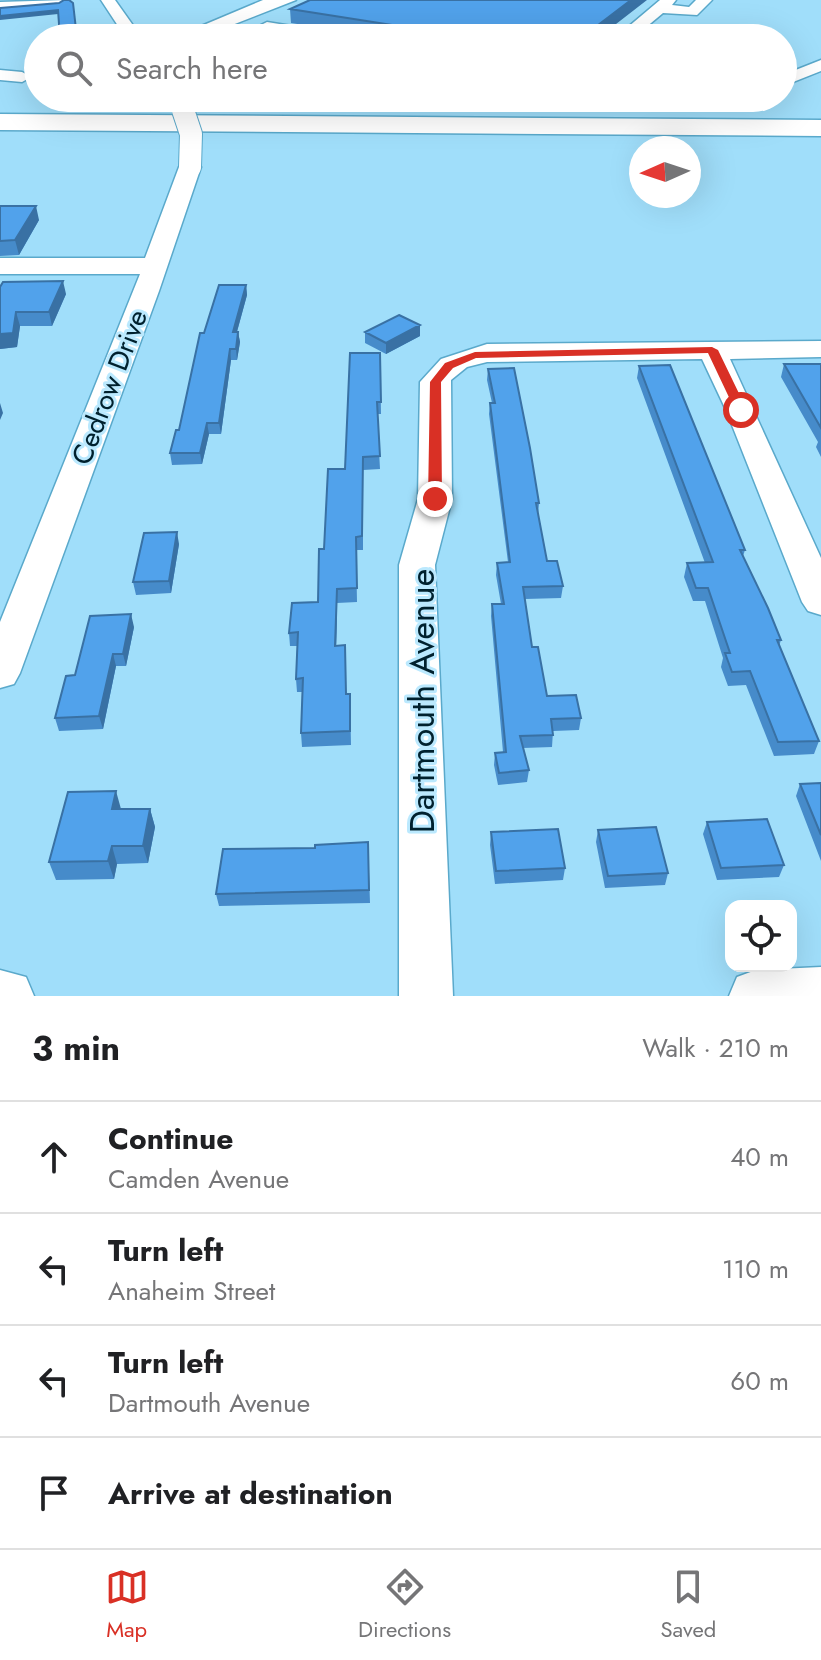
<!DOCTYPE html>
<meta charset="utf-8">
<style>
body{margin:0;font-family:Jost,sans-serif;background:#f6f6f6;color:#202124}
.controls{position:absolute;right:24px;bottom:24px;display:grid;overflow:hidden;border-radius:16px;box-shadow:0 8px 32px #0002}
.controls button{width:72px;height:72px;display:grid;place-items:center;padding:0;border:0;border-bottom:2px solid #e0e0e0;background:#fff;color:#202124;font:40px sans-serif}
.compass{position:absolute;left:629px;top:136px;width:72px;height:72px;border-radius:50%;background:#fff;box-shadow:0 8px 32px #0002;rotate:267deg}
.stop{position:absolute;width:24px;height:24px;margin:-18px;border:6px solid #d93025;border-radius:50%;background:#fff}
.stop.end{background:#d93025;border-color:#fff;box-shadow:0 2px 8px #0008}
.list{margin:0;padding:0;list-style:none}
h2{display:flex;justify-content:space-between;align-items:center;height:104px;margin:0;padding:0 32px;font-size:34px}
h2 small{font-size:26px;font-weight:400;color:#757577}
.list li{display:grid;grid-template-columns:52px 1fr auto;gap:24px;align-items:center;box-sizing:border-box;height:112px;padding:0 32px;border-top:2px solid #e0e0e0}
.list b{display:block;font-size:30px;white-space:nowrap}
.list p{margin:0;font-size:26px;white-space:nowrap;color:#757577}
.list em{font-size:26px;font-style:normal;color:#757577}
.icon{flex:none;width:44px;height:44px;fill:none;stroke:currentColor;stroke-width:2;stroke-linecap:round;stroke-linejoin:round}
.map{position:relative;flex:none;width:821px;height:996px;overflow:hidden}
.search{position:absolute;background:#fff;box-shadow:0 8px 32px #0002;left:24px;right:24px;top:24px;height:88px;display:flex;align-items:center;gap:20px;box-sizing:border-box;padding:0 28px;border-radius:44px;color:#757577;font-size:30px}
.sheet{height:552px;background:#fff}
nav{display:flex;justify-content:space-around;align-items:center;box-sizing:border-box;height:112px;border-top:2px solid #e0e0e0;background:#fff;font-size:22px;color:#757577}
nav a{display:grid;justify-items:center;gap:4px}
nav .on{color:#d93025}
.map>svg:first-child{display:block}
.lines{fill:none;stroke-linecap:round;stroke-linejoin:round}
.minor-casing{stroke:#5aa9cb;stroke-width:3}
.highway-casing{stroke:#5aa9cb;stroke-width:3}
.minor{fill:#fff;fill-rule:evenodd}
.highway{fill:#fff;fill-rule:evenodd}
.minor-bridge-far1-casing{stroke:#5aa9cb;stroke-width:18;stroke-linecap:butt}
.minor-bridge-casing{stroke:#5aa9cb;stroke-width:24;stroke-linecap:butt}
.minor-bridge-far1{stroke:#fff;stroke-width:17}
.minor-bridge{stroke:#fff;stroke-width:22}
.wall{fill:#468bca}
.shaded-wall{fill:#3971a4}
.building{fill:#51a2eb;stroke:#3971a4;stroke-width:2}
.route{fill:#d93025}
.labels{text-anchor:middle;stroke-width:6;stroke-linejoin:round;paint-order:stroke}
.street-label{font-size:28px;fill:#00212e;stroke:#bbe9fe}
.near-street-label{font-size:34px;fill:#00212e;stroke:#bbe9fe}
</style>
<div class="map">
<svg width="821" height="996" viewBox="0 0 821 996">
<rect width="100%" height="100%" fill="#a0defa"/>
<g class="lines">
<g class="minor-casing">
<path id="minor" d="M 66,0 L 59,4 L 0,10 L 0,2 Z
M 101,0 L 115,0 L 142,38 L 126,38 Z
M 263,0 L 296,0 L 209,34 L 159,38 L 161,35 L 199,27 Z
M 660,0 L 676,0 L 672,5 L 689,7 L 696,0 L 712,0 L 697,15 L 663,13 L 633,38 L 615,38 Z
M 267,22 L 335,33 L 343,38 L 305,38 L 269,32 L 256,38 L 243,38 L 241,35 Z
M 821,60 L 821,71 L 783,86 L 783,75 Z
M 0,70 L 22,72 L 31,77 L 22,82 L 0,80 Z
M 190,161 L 201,167 L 159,291 L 20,673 L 14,684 L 0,688 L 0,622 L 140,274 L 0,274 L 0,258 L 145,258 L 179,167 Z
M 821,341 L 821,357 L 730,359 L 821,558 L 821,615 L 808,611 L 802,602 L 726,410 L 702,359 L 487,362 L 467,367 L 451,380 L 452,499 L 435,565 L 453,996 L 399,996 L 399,565 L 418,499 L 420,382 L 441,359 L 487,344 Z
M 821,967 L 821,996 L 729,996 L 737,977 L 756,970 Z
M 0,970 L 26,977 L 34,996 L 0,996 Z"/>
</g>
<g class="highway-casing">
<path id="highway" d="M 0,114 L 821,120 L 821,136 L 0,130 Z"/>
</g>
<use href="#minor" class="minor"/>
<use href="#highway" class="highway"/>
<g class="minor-bridge-far1-casing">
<path id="minor-bridge-far1" d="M 181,106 L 183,112"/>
</g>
<g class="minor-bridge-casing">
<path id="minor-bridge" d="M 183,110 L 191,134 L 190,167"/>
</g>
<use href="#minor-bridge-far1" class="minor-bridge-far1"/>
<use href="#minor-bridge" class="minor-bridge"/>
</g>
<path class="wall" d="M 290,9 L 598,38 L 385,38 L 291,23 Z
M 0,206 L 39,220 L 19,255 L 0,256 Z
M 246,285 L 247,295 L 237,332 L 238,332 L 240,342 L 237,360 L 231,360 L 221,434 L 209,434 L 202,464 L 172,465 L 170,453 L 179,430 L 204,333 Z
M 0,287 L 66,294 L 52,326 L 20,326 L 17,347 L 0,349 Z
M 365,332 L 420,336 L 386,354 L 365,343 Z
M 380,353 L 381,414 L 377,414 L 380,469 L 363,470 L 363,550 L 356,550 L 357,602 L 337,603 L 336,645 L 346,659 L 346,694 L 350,694 L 351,745 L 302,747 L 301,733 L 302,692 L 297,692 L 296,679 L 297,646 L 290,646 L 289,633 L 318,602 L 324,549 Z
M 784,364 L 821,364 L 821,457 L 816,447 L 818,442 L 781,377 Z
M 639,366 L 745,550 L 743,556 L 781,640 L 779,646 L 819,741 L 814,754 L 774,756 L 746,685 L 728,686 L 721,667 L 723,658 L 705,601 L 693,601 L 684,577 L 687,563 L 705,563 L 637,378 Z
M 488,369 L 539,503 L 538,515 L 547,561 L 563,586 L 561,598 L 525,599 L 532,647 L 547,696 L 581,718 L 579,730 L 553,731 L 552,747 L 523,748 L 529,770 L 527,782 L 498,785 L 494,765 L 495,753 L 503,752 L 491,616 L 492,604 L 501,604 L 496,575 L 497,563 L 508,562 L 489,414 L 490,403 L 492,403 L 487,380 Z
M 179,544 L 171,593 L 136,595 L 133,582 Z
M 134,627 L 126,666 L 116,666 L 103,729 L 59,731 L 55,718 L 75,675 Z
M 821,783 L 821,861 L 796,796 L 800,784 Z
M 121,809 L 150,809 L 155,827 L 148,863 L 117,864 L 114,879 L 56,880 L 49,862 Z
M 707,822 L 784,865 L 779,877 L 717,880 L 703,834 Z
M 598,830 L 668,873 L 665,885 L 605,888 L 596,842 Z
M 491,832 L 565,868 L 563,880 L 495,884 L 490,845 Z
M 368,842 L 370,903 L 219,906 L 216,894 L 315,848 Z"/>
<path class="shaded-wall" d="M 631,0 L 647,0 L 598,38 L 581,38 Z
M 58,10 L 58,14 L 0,20 L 0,16 Z
M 36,206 L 39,220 L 19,255 L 15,240 Z
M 63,281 L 66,294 L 52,326 L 49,312 Z
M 246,285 L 247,295 L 234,342 L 233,332 Z
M 16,312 L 20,326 L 17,347 L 0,349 L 0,334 Z
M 420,325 L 420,336 L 386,354 L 386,343 Z
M 238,332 L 240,342 L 237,360 L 236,349 Z
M 230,349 L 231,360 L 221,434 L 219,423 Z
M 0,403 L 3,413 L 0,420 Z
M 207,423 L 209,434 L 202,464 L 200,453 Z
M 177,532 L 179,544 L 171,593 L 169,581 Z
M 337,589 L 337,603 L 336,659 L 335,646 Z
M 131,614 L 134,627 L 126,666 L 123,654 Z
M 113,654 L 116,666 L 103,729 L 99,716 Z
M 116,791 L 121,809 L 112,809 Z
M 150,809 L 155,827 L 148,863 L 143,846 Z
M 112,846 L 117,864 L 114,879 L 108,861 Z"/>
<path class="building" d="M 64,0 L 69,0 L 73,3 L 77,38 L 60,38 L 58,10 L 0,16 L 0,8 L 59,3 Z
M 310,0 L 631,0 L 581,38 L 475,38 L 290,9 Z
M 0,206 L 36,206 L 15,240 L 0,241 Z
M 63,281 L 49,312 L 16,312 L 13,333 L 0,334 L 0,287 L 3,282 Z
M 219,285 L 246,285 L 233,332 L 238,332 L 236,349 L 230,349 L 219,423 L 207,423 L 200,453 L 170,453 L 176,430 L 179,430 L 200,333 L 204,333 Z
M 399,315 L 420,325 L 386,343 L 365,332 Z
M 350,353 L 380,353 L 381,402 L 377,402 L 380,456 L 363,457 L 362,536 L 356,537 L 357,588 L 337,589 L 335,646 L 345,645 L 346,694 L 350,694 L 350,731 L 301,733 L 303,678 L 296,679 L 298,632 L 289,633 L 292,603 L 318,602 L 319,549 L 324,549 L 328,469 L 345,469 Z
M 784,364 L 821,364 L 821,428 Z
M 670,365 L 745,550 L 740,550 L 768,608 L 781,640 L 777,640 L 819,741 L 778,742 L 750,671 L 732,672 L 725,653 L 730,653 L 708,588 L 696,588 L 687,563 L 713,562 L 639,366 Z
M 514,368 L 530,448 L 539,503 L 536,503 L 547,561 L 557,561 L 563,586 L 523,587 L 532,647 L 538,647 L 547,696 L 576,695 L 581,718 L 551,719 L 553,735 L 520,736 L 529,770 L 499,773 L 495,753 L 506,752 L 492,604 L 504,604 L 497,563 L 510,562 L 490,403 L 495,403 L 488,369 Z
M 177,532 L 169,581 L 133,582 L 144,533 Z
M 131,614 L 123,654 L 113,654 L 99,716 L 55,718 L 66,676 L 75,675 L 90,616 Z
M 821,783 L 821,835 L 800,784 Z
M 116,791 L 112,809 L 150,809 L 143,846 L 112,846 L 108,861 L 49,862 L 68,792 Z
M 767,819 L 784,865 L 721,868 L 707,822 Z
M 656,827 L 668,873 L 608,876 L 598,830 Z
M 558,829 L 565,868 L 496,871 L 491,832 Z
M 368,842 L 369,890 L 216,894 L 223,849 L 315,848 L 315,845 Z"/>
<path class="route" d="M 712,347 L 718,350 L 747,410 L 745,413 L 735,410 L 708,353 L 476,358 L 453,368 L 441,382 L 442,499 L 435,504 L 428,499 L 430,382 L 445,363 L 475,352 Z"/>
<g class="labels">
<g class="street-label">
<text transform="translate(109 387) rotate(-69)" y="10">Cedrow Drive</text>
</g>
<g class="near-street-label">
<text transform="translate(422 701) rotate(-90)" y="12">Dartmouth Avenue</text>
</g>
</g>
</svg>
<div class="controls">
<button><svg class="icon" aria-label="locate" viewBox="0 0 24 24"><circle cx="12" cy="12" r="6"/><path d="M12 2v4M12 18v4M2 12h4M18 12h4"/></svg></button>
</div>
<svg class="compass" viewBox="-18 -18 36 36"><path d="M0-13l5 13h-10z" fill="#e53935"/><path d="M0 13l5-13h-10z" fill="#757577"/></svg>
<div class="stop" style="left:741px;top:410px"></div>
<div class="stop end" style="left:435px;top:499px"></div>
<div class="search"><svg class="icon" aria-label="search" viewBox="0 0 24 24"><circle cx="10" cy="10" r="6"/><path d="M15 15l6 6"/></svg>Search here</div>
</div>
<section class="sheet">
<h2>3 min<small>Walk · 210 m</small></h2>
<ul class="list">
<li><svg class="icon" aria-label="ahead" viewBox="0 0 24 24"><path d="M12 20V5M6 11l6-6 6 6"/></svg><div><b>Continue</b><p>Camden Avenue</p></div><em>40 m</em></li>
<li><svg class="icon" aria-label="left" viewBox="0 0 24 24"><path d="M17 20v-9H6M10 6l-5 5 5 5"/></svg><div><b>Turn left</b><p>Anaheim Street</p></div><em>110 m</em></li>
<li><svg class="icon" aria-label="left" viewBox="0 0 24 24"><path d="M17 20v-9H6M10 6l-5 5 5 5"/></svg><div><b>Turn left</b><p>Dartmouth Avenue</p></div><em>60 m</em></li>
<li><svg class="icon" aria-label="arrive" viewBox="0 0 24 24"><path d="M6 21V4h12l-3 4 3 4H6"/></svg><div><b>Arrive at destination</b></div></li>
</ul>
</section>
<nav>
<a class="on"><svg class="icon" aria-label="map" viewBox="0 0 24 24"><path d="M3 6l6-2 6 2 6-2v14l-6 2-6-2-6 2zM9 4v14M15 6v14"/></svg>Map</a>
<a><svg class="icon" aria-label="directions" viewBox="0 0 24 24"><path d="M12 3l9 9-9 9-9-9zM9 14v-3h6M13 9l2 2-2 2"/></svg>Directions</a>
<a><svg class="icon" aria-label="saved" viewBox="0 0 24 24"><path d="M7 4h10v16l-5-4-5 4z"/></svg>Saved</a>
</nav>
